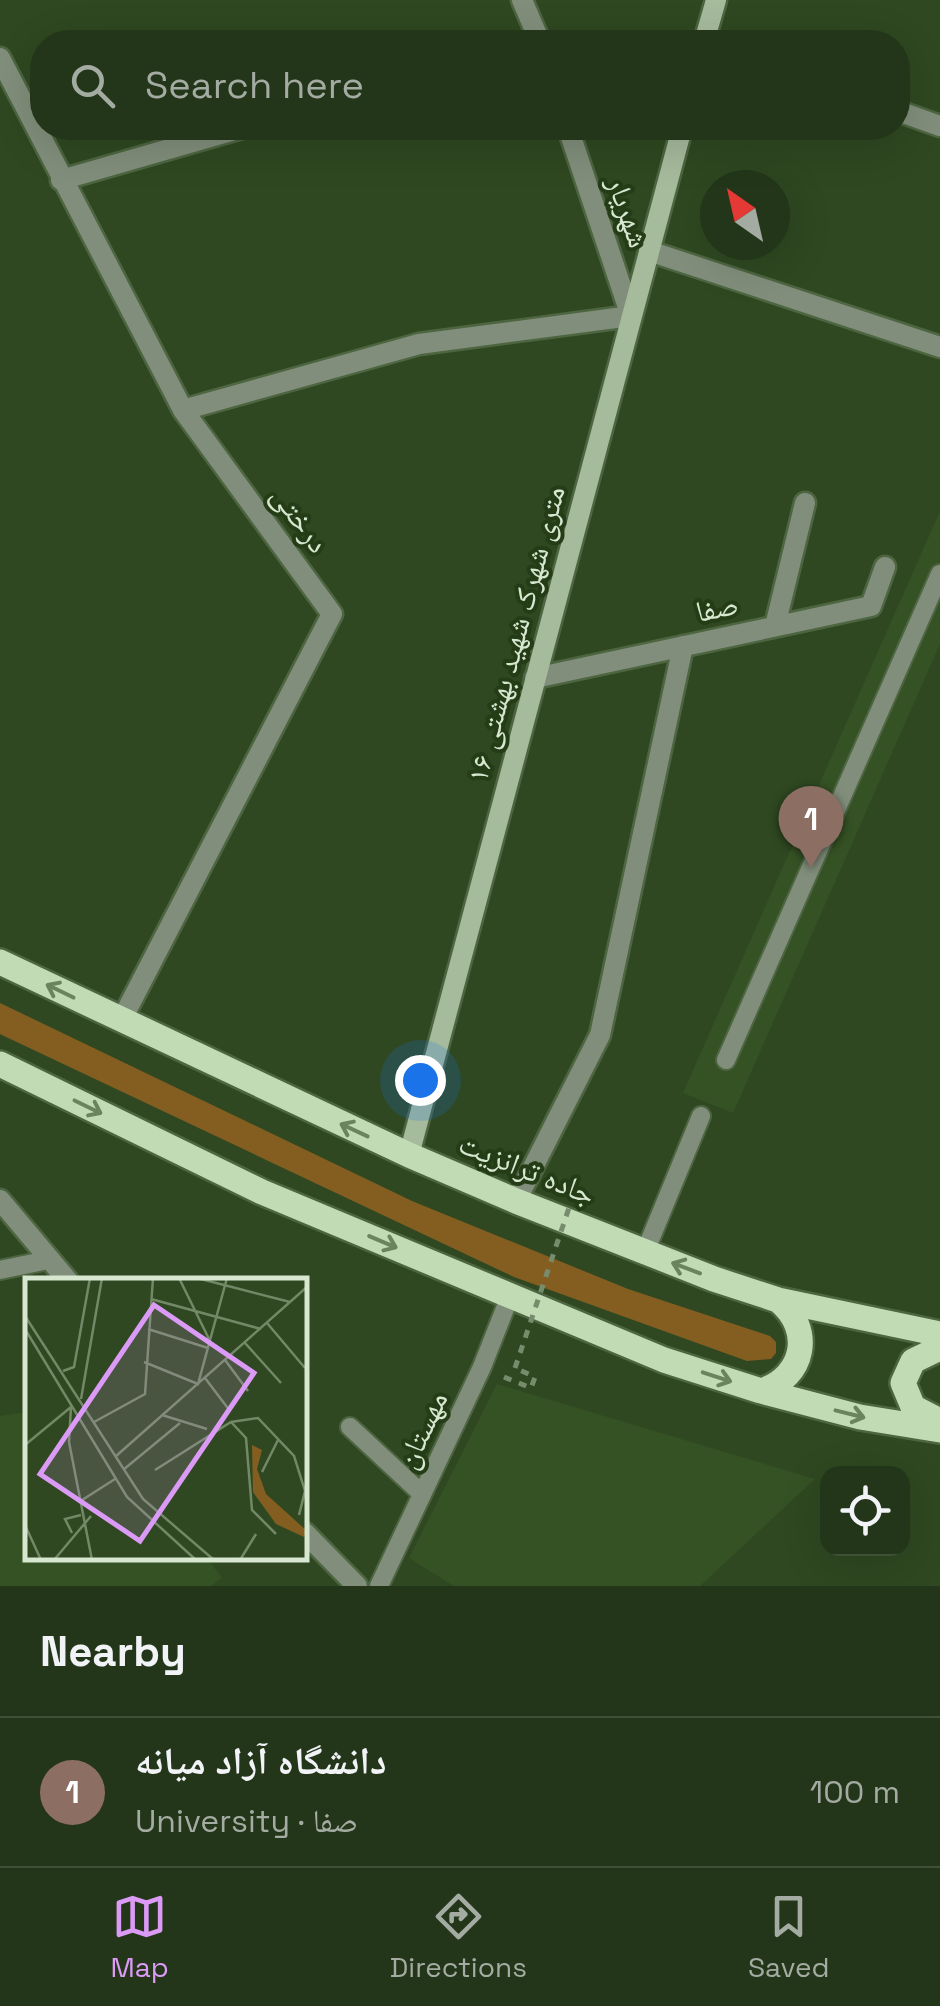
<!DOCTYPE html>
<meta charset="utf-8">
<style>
body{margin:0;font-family:"Space Grotesk","Noto Naskh Arabic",sans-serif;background:#2b3e22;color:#f1f3f6}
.controls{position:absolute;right:30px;bottom:30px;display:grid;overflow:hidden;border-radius:20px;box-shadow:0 10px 40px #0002}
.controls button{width:90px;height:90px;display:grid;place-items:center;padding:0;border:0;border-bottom:2px solid #405038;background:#233619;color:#f1f3f6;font:50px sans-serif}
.compass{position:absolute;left:700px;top:170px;width:90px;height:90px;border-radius:50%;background:#233619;box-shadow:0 10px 40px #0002;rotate:326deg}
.you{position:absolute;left:420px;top:1080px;width:35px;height:35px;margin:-25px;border:8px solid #fff;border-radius:50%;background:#1a73e8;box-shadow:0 0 0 15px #1a73e833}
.badge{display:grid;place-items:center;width:65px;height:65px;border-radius:50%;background:#db9af6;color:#fff;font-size:32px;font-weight:700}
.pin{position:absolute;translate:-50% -82px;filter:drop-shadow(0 2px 5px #0008)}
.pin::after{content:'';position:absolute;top:52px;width:35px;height:30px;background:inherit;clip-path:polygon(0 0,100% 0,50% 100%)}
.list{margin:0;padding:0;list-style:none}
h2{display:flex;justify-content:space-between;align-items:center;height:130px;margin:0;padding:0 40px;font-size:42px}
h2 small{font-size:32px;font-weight:400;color:#a3aba2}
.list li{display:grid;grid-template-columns:65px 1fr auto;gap:30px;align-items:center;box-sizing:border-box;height:150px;padding:0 40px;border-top:2px solid #405038}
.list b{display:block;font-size:38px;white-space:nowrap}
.list p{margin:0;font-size:32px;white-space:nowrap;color:#a3aba2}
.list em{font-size:32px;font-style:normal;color:#a3aba2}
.icon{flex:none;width:55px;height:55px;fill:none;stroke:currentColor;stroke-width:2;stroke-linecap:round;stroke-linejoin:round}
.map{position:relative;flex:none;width:940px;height:1586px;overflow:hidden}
.search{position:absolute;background:#233619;box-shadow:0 10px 40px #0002;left:30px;right:30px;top:30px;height:110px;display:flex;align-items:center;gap:25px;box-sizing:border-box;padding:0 35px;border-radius:40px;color:#a3aba2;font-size:38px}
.sheet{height:280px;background:#233619}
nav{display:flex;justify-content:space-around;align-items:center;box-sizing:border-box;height:140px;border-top:2px solid #405038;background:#233619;font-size:28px;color:#a3aba2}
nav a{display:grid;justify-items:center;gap:5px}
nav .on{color:#db9af6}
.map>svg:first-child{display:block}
.built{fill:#355224}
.green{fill:#845e21}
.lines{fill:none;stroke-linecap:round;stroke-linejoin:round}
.lane-casing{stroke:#4d6540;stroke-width:22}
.street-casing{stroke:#4d6540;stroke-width:25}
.secondary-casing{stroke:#4d6540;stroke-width:25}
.primary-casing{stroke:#4d6540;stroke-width:30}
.path{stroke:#778c6c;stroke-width:5;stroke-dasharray:8 8;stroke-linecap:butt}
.lane{stroke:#818e7b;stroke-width:18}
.street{stroke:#818e7b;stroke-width:20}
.secondary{stroke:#a6ba9c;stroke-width:20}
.primary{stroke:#c1dbb5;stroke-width:25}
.path-bridge{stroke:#778c6c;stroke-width:5;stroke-dasharray:8 8;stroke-linecap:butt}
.oneway{stroke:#6b845e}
.labels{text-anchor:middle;stroke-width:8;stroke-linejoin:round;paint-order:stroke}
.street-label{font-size:30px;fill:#d7e7d0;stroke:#253d17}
.inset-road{fill:none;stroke:#728867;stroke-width:2.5}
.view{fill:#db9af6;fill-opacity:0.15;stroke:#db9af6;stroke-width:5}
.inset-edge{fill:none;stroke:#d7e7d0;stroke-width:5}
</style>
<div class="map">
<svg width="940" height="1586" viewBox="0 0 940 1586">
<rect width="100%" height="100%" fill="#2f4821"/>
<path class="built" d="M 940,511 L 940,644 L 733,1113 L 683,1093 Z
M 497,1384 L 815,1479 L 700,1586 L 454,1586 L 409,1558 Z
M 27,1412 L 28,1558 L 208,1559 L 222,1578 L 211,1586 L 0,1586 L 0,1416 Z"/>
<path class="green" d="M 0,1003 L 412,1201 L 628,1289 L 770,1336 L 776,1342 L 776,1353 L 771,1359 L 747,1361 L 514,1277 L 4,1036 L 0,1034 Z"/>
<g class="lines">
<g class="lane-casing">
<path id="lane" d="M 726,1060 L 940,574
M 645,1252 L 701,1116
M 0,1270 L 48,1260
M 350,1427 L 422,1494
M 379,1586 L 482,1367 L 510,1296"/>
</g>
<g class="street-casing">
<path id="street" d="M 522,0 L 540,42
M 0,58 L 183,410 L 332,614 L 121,1021
M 898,111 L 940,126
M 61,180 L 242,128
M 649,251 L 940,347
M 183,410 L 419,344 L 631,316 L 568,128
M 775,626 L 805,503
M 535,678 L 871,606 L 885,567
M 0,1200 L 68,1281
M 516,1201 L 600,1035 L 683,646
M 305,1533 L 357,1586"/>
</g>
<g class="secondary-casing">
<path id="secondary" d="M 704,42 L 716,0
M 409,1155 L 682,128"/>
</g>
<g class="primary-casing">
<path id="primary" d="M 0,962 L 409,1155 L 516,1201 L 714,1279 L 778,1300 L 940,1334
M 0,1064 L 262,1192 L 664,1360 L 761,1391 L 860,1417 L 940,1430
M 940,1348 L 913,1361 L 903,1383 L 913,1407 L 940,1421
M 761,1391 C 805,1377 814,1329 778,1300"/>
</g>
<path class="path" d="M 504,1377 L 531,1388 L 535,1377 L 515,1368"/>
<use href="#lane" class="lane"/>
<use href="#street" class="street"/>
<use href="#secondary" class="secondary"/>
<use href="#primary" class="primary"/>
<path class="path-bridge" d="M 515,1368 L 573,1196"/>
</g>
<defs><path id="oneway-shaft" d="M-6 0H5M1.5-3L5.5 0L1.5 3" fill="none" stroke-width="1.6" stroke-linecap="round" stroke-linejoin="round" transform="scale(2.5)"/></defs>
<g class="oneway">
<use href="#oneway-shaft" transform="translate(60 991) rotate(-154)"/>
<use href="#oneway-shaft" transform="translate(88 1107) rotate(26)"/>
<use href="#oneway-shaft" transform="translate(354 1130) rotate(-155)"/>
<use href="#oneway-shaft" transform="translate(383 1242) rotate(23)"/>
<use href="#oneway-shaft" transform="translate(686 1268) rotate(-159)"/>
<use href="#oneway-shaft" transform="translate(717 1377) rotate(18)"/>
<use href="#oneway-shaft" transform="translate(850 1414) rotate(14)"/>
</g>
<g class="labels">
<g class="street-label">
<text transform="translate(628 212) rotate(71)" y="10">شهریار</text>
<text transform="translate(300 519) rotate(54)" y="10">درختی</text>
<text transform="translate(717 608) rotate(-12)" y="10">صفا</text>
<text transform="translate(516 634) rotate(-75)" y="10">۱۶ متری شهرک شهيد بهشتی</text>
<text transform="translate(527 1169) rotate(22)" y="10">جاده ترانزیت</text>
<text transform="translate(422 1430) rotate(-65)" y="10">مهستان</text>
</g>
</g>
<g transform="translate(25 1278)">
<rect width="282" height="282" fill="#2f4821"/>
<path d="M 227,167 L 237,172 L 232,191 L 241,216 L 282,253 L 279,259 L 251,246 L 228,214 Z" fill="#845e21"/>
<path class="inset-road" d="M 154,0 L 185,63M 172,0 L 265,24M 126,21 L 236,51M 0,38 L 118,221 L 189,282M 242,45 L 280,90M 0,51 L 102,219 L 171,282M 123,51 L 183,70M 220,65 L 256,105M 200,82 L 223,113M 119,84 L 173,106 L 202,0M 38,93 L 49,89 L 65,0M 180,100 L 205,133M 56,121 L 77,0M 46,129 L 44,164 L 67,282M 137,137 L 182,151M 69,144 L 120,116 L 128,0M 206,144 L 221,160 L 227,232 L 251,256M 0,167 L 46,129M 90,179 L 283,8M 98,192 L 155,145M 130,192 L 206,144 L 233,140 L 269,178 L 280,213 L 274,237M 237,194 L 253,162M 54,224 L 90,201M 0,247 L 16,282M 47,255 L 40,241 L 56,237M 29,282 L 66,238M 215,282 L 231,256"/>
<path class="view" d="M 129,27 L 229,95 L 115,263 L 15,196 Z"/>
<rect width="282" height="282" class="inset-edge"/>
</g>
</svg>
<div class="controls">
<button><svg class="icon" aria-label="locate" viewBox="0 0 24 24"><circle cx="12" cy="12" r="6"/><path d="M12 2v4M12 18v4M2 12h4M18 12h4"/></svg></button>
</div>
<svg class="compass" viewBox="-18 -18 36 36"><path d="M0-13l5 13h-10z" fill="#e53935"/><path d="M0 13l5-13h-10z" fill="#a3aba2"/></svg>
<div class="you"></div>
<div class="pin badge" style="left:811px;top:868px;background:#8d6e63">1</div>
<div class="search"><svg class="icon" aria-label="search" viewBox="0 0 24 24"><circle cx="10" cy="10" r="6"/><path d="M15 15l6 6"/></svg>Search here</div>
</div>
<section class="sheet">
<h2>Nearby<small></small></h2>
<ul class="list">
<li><span class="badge" style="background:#8d6e63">1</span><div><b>دانشگاه آزاد میانه</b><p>University · صفا</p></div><em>100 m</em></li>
</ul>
</section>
<nav>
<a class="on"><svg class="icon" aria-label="map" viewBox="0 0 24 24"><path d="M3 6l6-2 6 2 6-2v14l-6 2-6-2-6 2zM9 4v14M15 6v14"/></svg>Map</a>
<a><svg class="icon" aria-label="directions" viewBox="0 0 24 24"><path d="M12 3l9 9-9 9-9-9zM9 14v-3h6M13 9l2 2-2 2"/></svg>Directions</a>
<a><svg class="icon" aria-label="saved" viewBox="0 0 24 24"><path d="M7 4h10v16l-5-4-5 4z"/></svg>Saved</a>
</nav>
